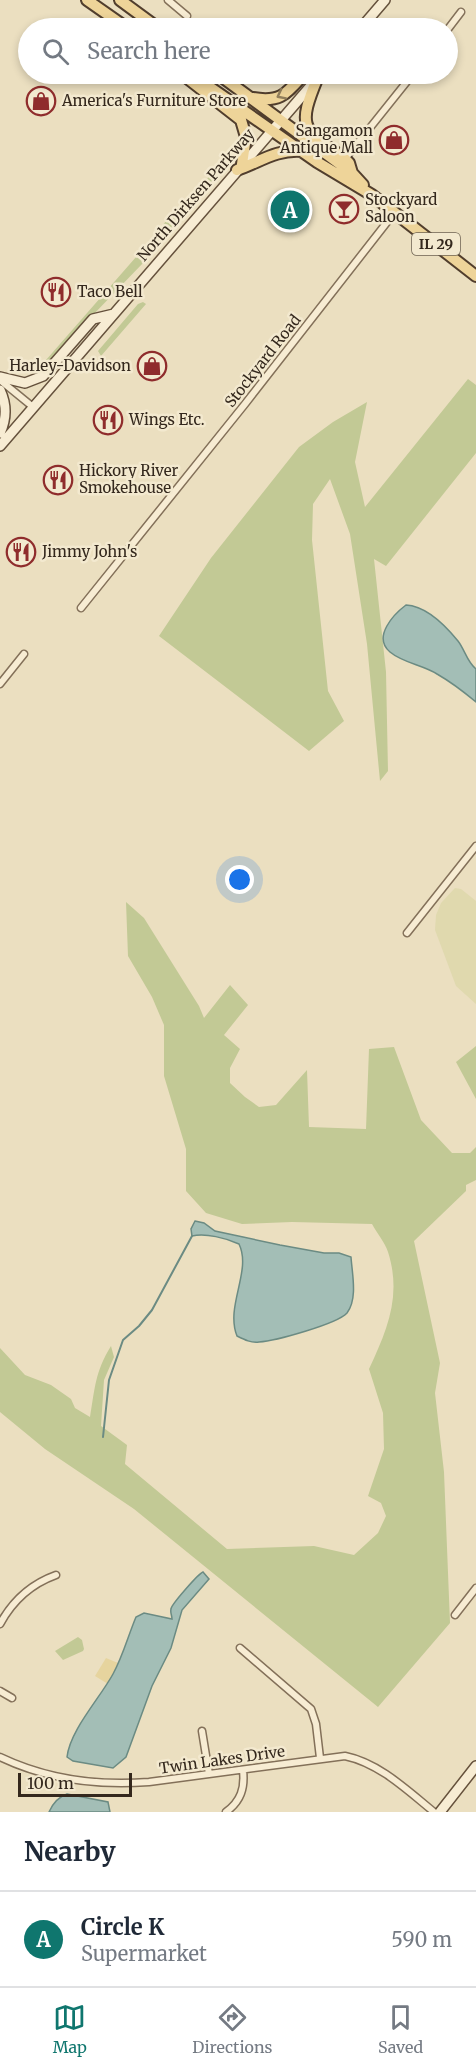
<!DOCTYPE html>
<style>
body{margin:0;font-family:Merriweather,serif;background:#f2f2f3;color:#1f2937}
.scale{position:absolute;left:18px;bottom:15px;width:114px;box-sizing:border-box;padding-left:6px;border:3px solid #34281d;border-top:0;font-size:16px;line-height:21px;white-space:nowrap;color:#34281d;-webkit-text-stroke:4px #f3e9cf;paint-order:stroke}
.you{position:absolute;left:240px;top:880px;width:21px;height:21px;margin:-15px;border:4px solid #fff;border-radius:50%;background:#1a73e8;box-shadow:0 0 0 9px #1a73e833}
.badge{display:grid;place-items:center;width:39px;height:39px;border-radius:50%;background:#0f766e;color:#fff;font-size:20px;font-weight:700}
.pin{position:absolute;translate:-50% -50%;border:3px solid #fff;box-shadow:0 2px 6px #0006}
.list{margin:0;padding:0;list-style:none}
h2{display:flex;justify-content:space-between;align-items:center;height:78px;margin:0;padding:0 24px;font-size:26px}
h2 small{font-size:20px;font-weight:400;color:#747a83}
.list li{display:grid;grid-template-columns:39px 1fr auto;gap:18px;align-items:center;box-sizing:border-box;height:96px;padding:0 24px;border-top:2px solid #e0e1e3}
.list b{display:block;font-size:22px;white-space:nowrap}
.list p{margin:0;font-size:20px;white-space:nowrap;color:#747a83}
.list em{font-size:20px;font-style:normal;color:#747a83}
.icon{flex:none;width:33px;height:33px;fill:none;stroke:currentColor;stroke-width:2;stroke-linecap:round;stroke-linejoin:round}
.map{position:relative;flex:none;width:476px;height:1812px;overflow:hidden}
.search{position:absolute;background:#fff;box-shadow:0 3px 9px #0003;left:18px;right:18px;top:18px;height:66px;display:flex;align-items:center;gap:15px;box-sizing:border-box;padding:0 21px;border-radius:33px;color:#747a83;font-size:22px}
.sheet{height:174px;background:#fff}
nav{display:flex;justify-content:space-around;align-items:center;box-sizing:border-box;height:84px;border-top:2px solid #e0e1e3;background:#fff;font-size:16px;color:#747a83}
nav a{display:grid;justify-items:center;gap:3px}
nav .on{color:#0f766e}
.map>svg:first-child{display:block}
.farmland{fill:#e0d9ae}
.green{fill:#c2c995}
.sand{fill:#e6d49e}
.water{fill:#a3beb6;stroke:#6b8b83;stroke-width:1.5}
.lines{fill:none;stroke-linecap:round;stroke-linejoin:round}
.stream{stroke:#6b8b83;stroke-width:2}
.street-casing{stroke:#837059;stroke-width:9}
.secondary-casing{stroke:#65513c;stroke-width:12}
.primary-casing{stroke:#513e2d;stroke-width:14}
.street{stroke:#f7ecd3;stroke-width:6}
.secondary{stroke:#f7ecd3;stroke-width:9}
.primary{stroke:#eed499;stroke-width:10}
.oneway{stroke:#917e5b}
.labels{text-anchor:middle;stroke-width:5;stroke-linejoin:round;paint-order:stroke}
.shield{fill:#f3e9cf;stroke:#6d6252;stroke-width:1.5}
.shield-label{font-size:14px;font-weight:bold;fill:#34281d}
.poi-label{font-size:15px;fill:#34281d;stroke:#f3e9cf;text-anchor:start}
.street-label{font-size:15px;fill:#34281d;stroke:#f3e9cf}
</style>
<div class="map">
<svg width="476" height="1812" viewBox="0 0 476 1812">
<rect width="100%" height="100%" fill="#ebdfc0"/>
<path class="farmland" d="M 455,888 L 461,889 L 476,901 L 476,1004 L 456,986 L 435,930 L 436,915 L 441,903 Z"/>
<path class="green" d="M 217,168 L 219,170 L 219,175 L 204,192 L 199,193 L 197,190 Z
M 187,201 L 190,204 L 190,209 L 157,246 L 153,247 L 151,240 L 174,211 Z
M 139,256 L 143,259 L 143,263 L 92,316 L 40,374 L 32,376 L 136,257 Z
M 143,302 L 146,304 L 101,356 L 98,351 L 138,304 Z
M 468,379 L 476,385 L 476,453 L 386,566 L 374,559 L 386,672 L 388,771 L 380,781 L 367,644 L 350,534 L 330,479 L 313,504 L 312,540 L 328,691 L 344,721 L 309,751 L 159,636 L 211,558 L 299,447 L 333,422 L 367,402 L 355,462 L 365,507 Z
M 126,902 L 144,918 L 199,1006 L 204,1018 L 230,985 L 248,1005 L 224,1035 L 240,1049 L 230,1068 L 230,1083 L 245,1097 L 259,1107 L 276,1105 L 307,1070 L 309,1127 L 366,1129 L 369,1049 L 394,1047 L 421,1120 L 452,1153 L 470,1153 L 476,1147 L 476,1180 L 466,1185 L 466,1191 L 414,1241 L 440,1363 L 435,1393 L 444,1472 L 450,1623 L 378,1707 L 134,1509 L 45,1449 L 0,1412 L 0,1348 L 25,1375 L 51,1385 L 71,1399 L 75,1408 L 90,1417 C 95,1388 95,1372 111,1346 L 114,1357 L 104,1380 L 101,1426 L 127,1445 L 125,1464 L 227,1549 L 314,1546 L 354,1555 L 378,1533 L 386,1516 L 381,1503 L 368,1496 L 384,1449 L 383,1413 L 369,1369 C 387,1330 402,1296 388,1252 C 385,1243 377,1233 372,1224 L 292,1222 L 242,1224 L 206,1213 L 186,1191 L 186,1149 L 164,1076 L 164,1025 L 152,997 L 128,956 Z
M 476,1046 L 476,1099 L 456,1062 Z
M 78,1637 L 82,1640 L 84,1649 L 83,1651 L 63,1660 L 55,1651 Z"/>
<path class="sand" d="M 106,1658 L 118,1663 L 108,1684 L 95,1676 Z"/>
<path class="water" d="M 406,605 C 426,606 445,625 458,641 C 465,650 467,662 476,669 L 476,702 C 464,692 451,682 437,674 C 423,665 403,663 390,652 C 372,637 394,614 406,605 Z
M 195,1221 L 204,1223 L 215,1231 L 280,1245 L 324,1253 L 339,1253 L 351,1257 C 352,1273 358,1299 347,1313 C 337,1324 275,1341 259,1342 C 251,1343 245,1340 237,1336 C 225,1306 252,1271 239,1244 C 226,1238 206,1233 192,1236 L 191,1229 Z
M 203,1572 L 209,1579 L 182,1610 L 171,1648 L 152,1686 L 126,1757 L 113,1768 L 73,1761 L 67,1757 C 70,1730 100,1698 113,1674 C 123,1656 128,1636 136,1617 L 144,1613 L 172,1619 C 172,1615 170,1613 171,1609 C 171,1605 198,1574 203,1572 Z
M 67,1794 L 108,1802 L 110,1812 L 49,1812 C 53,1803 58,1797 67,1794 Z"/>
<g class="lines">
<path class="stream" d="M 103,1437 L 109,1380 L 123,1340 L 139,1326 L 152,1310 L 192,1236"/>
<g class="street-casing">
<path id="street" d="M 168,0 L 187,16
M 448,29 L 461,12
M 345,159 L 413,74
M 0,380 L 33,407
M 81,608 L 245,404 L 395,212
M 0,684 L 24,654
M 407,933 L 476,846
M 455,1615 L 476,1588
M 0,1624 C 13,1600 31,1584 56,1575
M 240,1648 L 311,1709 L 316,1724 L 320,1758
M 0,1691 L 12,1698
M 202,1731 L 209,1774
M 0,1757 C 46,1779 98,1786 149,1782 L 345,1756 C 379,1763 407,1790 434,1812
M 226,1812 C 241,1801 245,1788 243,1770"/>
</g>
<g class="secondary-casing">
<path id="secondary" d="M 361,28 L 385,0
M 0,377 L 25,383 L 43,376 L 93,319 L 114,314
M 0,390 C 7,405 7,418 0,433
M 0,446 L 321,74
M 440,1812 L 476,1766"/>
</g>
<g class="primary-casing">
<path id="primary" d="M 87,0 L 127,28
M 120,0 L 158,28
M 182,74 L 241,120 L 246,137 L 242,164
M 191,74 L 317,162 L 372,195 L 476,276
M 218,74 L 352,173 L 363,185
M 317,79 C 296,130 304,129 345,159 L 349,163 L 352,173
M 253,98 C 281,103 287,93 304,74
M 237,170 C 260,162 276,149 302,151"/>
</g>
<use href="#street" class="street"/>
<use href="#secondary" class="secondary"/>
<use href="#primary" class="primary"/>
</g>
<defs><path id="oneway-chevron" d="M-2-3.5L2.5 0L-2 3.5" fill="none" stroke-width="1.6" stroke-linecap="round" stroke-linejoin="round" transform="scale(1.5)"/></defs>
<use class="oneway" href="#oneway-chevron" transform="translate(281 95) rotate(153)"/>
<defs>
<g id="shop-ring" transform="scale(1.5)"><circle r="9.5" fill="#f3e9cf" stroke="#8f2c2c" stroke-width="1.5"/><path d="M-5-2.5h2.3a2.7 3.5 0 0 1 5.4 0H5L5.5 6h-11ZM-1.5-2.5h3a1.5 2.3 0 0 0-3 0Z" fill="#8f2c2c"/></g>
<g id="bar-ring" transform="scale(1.5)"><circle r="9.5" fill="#f3e9cf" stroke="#8f2c2c" stroke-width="1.5"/><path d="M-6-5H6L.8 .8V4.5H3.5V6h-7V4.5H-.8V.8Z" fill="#8f2c2c"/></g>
<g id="restaurant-ring" transform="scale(1.5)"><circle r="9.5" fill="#f3e9cf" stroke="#8f2c2c" stroke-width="1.5"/><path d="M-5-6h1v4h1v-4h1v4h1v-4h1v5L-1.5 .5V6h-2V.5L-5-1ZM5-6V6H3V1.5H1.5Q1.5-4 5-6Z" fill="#8f2c2c"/></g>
</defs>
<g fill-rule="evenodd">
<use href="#shop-ring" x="41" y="101"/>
<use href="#shop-ring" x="394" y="140"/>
<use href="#bar-ring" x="344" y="209"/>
<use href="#restaurant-ring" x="56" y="292"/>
<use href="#shop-ring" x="152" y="366"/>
<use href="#restaurant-ring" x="108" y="420"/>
<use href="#restaurant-ring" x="58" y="480"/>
<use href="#restaurant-ring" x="21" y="552"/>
</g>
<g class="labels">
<rect class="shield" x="412" y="233" width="48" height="22" rx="4.5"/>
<g class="shield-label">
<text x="436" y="249">IL 29</text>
</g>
<g class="poi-label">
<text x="62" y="106">America's Furniture Store</text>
<text x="373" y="136" text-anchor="end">Sangamon<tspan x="373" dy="17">Antique Mall</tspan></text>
<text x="365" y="205">Stockyard<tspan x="365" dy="17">Saloon</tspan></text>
<text x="77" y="297">Taco Bell</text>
<text x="131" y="371" text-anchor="end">Harley-Davidson</text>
<text x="129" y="425">Wings Etc.</text>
<text x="79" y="476">Hickory River<tspan x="79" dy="17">Smokehouse</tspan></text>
<text x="42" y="557">Jimmy John's</text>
</g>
<g class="street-label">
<text transform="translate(196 195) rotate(-49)" y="5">North Dirksen Parkway</text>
<text transform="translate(263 361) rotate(-52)" y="5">Stockyard Road</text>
<text transform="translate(222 1760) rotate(-8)" y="5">Twin Lakes Drive</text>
</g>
</g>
</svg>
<div class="scale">100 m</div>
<div class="you"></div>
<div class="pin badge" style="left:290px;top:210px">A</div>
<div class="search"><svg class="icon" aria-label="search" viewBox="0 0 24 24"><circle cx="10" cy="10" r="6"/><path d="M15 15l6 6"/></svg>Search here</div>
</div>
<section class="sheet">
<h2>Nearby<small></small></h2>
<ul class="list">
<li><span class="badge">A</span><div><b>Circle K</b><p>Supermarket</p></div><em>590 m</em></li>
</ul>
</section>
<nav>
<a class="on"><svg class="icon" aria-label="map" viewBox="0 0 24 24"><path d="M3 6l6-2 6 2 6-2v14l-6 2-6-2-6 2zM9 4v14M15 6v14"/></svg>Map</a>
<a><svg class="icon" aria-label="directions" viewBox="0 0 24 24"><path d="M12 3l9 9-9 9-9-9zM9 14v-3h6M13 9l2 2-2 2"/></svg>Directions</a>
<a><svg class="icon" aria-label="saved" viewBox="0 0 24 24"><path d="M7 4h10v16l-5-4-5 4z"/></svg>Saved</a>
</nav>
